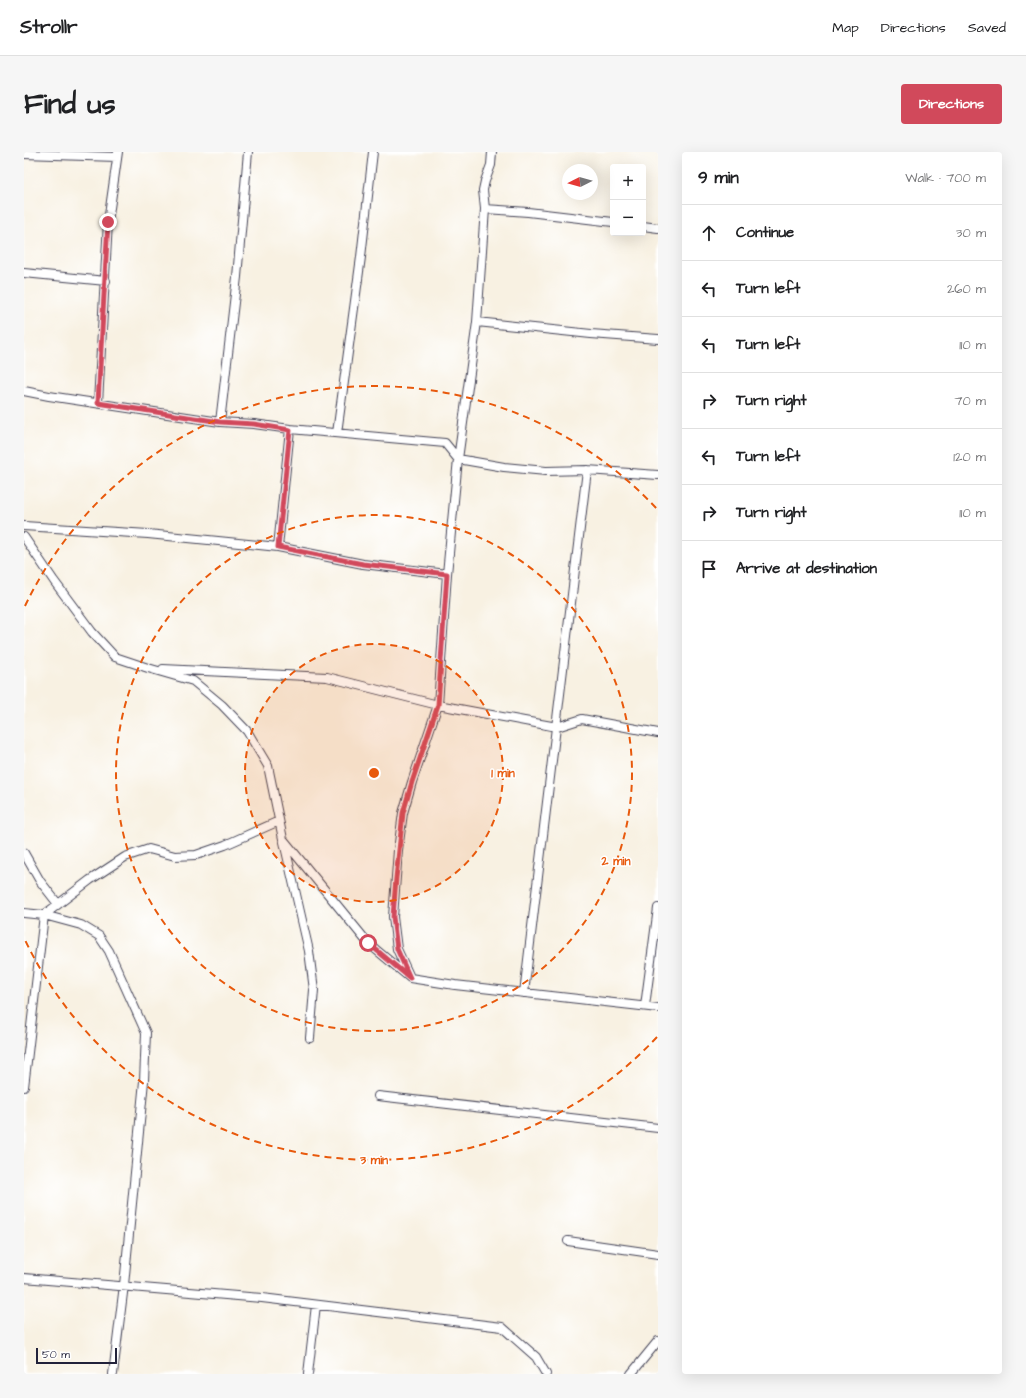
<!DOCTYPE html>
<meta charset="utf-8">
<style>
body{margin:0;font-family:"Architects Daughter",sans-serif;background:#f6f6f6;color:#202124}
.controls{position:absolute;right:12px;top:12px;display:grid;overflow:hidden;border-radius:4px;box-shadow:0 4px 16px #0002}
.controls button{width:36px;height:36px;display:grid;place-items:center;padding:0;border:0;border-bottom:1px solid #e0e0e0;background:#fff;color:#202124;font:20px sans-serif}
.compass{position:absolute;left:538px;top:12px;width:36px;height:36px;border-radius:50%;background:#fff;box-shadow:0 4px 16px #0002;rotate:264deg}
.scale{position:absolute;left:12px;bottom:10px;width:81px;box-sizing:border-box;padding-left:4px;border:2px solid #22223b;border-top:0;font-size:11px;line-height:14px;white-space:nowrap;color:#22223b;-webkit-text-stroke:3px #fff;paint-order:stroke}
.stop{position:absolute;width:12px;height:12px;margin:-9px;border:3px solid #d1495b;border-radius:50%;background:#fff}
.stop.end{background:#d1495b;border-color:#fff;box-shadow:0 1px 4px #0008}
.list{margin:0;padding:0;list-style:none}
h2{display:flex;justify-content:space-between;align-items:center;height:52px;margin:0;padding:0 16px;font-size:17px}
h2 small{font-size:13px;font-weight:400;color:#757577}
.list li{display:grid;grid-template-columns:26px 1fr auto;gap:12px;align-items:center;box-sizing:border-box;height:56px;padding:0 16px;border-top:1px solid #e0e0e0}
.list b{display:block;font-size:15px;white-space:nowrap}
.list em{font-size:13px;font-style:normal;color:#757577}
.icon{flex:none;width:22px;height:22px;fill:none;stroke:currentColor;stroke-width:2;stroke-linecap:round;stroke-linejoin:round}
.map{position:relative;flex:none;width:634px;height:1222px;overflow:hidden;border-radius:4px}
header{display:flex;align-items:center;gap:24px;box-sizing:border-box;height:56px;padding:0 20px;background:#fff;border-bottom:1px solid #e0e0e0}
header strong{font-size:19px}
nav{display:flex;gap:22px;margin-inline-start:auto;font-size:14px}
.intro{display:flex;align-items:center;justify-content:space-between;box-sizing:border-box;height:96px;padding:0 24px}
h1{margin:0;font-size:28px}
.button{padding:10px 18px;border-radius:4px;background:#d1495b;color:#fff;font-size:14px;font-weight:700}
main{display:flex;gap:24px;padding:0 24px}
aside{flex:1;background:#fff;border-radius:4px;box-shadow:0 4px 16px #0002}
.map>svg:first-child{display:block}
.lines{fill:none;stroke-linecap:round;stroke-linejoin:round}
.street-casing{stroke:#424154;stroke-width:10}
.street{stroke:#fff;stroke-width:8}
.route{stroke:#d1495b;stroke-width:5}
.ring{fill:none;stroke:#e8590c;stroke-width:2;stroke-dasharray:7 5}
.centre{fill:#e8590c;stroke:#fff;stroke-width:2}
.ring-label{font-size:12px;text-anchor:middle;font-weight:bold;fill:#e8590c;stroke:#fff;stroke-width:3;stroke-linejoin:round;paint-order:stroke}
</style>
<header>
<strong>Strollr</strong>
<nav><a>Map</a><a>Directions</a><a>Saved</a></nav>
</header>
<div class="intro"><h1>Find us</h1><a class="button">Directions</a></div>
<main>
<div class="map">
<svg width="634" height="1222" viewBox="0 0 634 1222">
<rect width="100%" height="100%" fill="#fff"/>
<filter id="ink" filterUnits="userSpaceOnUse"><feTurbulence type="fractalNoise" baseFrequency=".025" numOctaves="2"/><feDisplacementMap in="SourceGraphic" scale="8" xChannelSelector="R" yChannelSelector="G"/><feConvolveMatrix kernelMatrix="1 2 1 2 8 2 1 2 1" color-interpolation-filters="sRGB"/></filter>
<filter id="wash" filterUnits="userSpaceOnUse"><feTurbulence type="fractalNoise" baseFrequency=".012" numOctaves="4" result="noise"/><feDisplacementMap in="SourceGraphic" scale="16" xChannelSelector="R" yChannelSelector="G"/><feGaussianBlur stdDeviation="0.9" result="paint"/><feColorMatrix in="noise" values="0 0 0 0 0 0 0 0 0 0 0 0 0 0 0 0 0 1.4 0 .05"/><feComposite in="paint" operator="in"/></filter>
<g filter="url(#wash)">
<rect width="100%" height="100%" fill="#f8f1e2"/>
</g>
<g filter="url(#ink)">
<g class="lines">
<g class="street-casing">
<path id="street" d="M 0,2 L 93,5
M 461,57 L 504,60 L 589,70
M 619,74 L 634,76
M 0,121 L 82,129
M 453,170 L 567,182 L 634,187
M 0,239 L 25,244 L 196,270 L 230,272 L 266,277 L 421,291 L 434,307 L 480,315 L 522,319 L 563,318 L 634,323
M 74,251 L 84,70 L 94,0
M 196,270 L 213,125 L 224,0
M 313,281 L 337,105 L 349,0
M 0,374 L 124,382 L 254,395 L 339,412 L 423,422
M 0,385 L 30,429 L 68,480 L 91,505 L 124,516 L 169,529 L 198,553 L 223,579 L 244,614 L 259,687 L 344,791 L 386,826 L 431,833 L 634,856
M 254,395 L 266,277
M 139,517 L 303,525 L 414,553 L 533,575 L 558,567 L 634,581
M 260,690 L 285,799 L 290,838 L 286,886
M 0,701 L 16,729 L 34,752
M 0,761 L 20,763 L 57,773 L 75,784 L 85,799 L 122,881 L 120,929 L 100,1133 L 89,1222
M 385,823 L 373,797 L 369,765 L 374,698 L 379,661 L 388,630 L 414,553 L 423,422 L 434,307 L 453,170 L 461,57 L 459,38 L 461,29 L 467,13 L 468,0
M 500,841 L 563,318
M 621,854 L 634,756
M 0,935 L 20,763 L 66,728 L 101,705 L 125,697 L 151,704 L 172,703 L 201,693 L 255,669
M 354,944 L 634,976
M 544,1089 L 634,1102
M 0,1126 L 238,1146 L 478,1175 L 512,1205 L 522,1222
M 284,1222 L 292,1153
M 607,1222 L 634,1189"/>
</g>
<use href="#street" class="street"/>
</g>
</g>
<g class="lines" filter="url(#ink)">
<path class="route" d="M 84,70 L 74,251 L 196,270 L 230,272 L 266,278 L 254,395 L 339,412 L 423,422 L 414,553 L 388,630 L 379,661 L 372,726 L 369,765 L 373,797 L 386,826 L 344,791"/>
</g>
<circle cx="350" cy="621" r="129" fill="#e8590c" fill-opacity=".12"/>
<g class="ring">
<circle cx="350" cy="621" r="129"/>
<circle cx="350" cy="621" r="258"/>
<path d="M633 885A387 387 0 0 1 1 788M1 454A387 387 0 0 1 633 357"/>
</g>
<circle cx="350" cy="621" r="6" class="centre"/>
<g class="ring-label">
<text x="479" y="625">1 min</text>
<text x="592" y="713">2 min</text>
<text x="350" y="1012">3 min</text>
</g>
</svg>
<div class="controls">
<button>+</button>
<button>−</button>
</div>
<svg class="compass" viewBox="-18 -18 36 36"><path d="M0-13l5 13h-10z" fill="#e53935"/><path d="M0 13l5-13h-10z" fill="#757577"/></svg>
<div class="scale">50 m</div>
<div class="stop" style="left:344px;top:791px"></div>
<div class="stop end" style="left:84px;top:70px"></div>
</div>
<aside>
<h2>9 min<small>Walk · 700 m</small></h2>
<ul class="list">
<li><svg class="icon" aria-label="ahead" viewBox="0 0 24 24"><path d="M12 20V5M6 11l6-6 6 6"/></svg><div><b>Continue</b></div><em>30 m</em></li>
<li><svg class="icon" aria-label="left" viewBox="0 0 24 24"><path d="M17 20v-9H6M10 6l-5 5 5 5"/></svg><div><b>Turn left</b></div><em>260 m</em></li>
<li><svg class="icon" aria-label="left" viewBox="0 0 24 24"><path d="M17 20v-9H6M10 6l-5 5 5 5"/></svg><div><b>Turn left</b></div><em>110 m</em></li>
<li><svg class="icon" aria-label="right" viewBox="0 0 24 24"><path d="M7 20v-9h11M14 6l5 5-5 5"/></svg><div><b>Turn right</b></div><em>70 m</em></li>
<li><svg class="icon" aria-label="left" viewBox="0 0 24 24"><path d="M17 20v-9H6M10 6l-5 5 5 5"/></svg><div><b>Turn left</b></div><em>120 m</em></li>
<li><svg class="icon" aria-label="right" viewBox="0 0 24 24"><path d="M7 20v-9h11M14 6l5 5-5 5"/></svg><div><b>Turn right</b></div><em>110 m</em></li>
<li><svg class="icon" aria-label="arrive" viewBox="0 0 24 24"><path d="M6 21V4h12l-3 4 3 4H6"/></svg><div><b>Arrive at destination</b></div></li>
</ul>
</aside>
</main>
